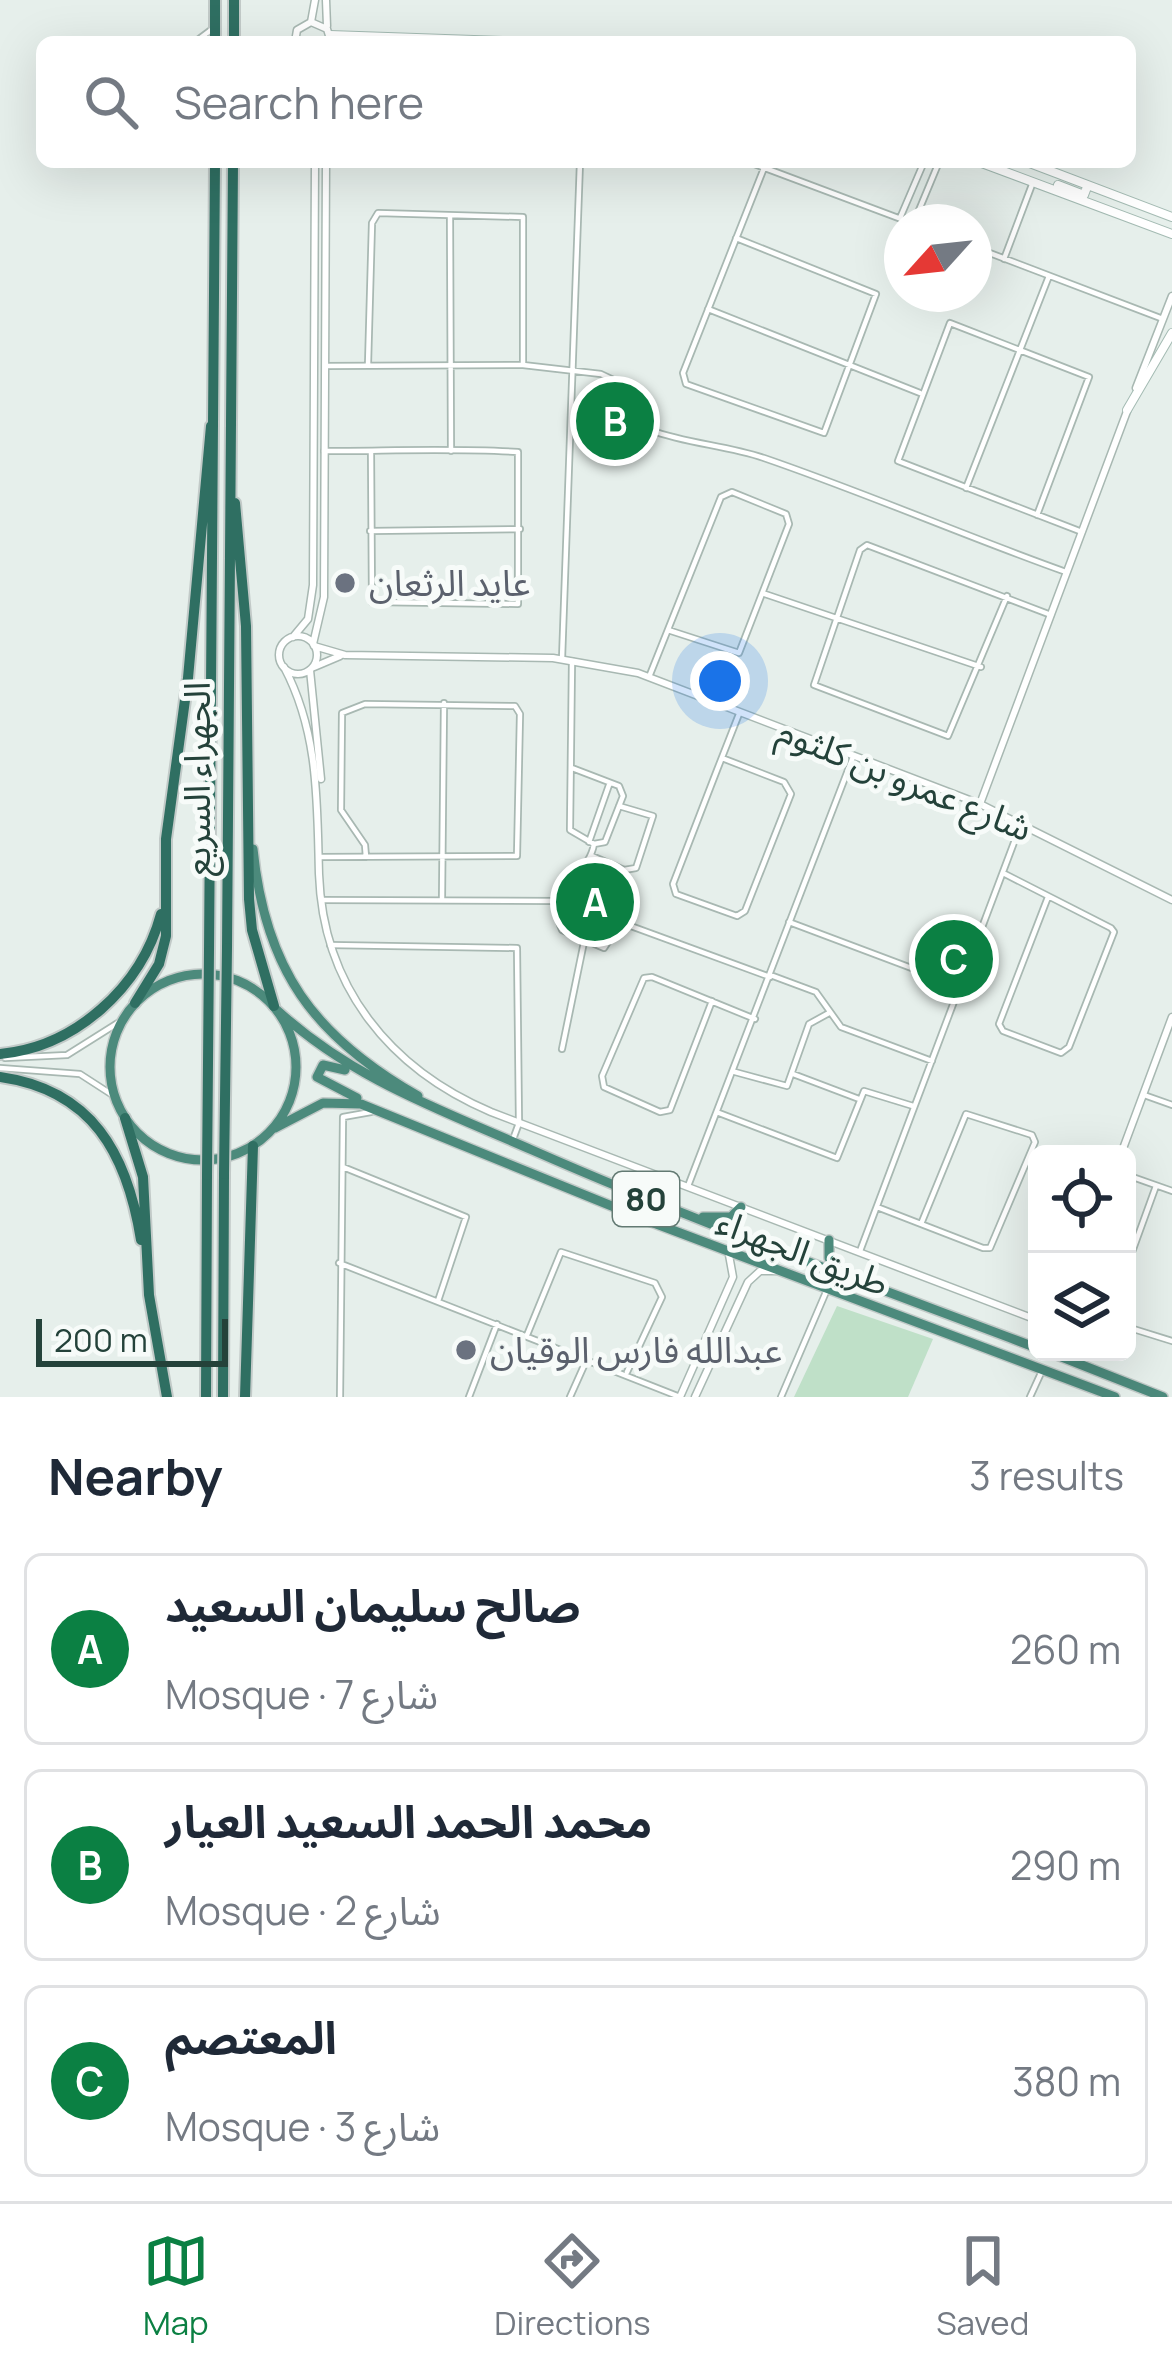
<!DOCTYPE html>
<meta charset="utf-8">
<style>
body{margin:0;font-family:Manrope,"Noto Sans Arabic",sans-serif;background:#f6f6f7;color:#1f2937}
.controls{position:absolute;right:36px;bottom:36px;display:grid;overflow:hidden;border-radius:18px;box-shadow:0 12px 48px #0002}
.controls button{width:108px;height:108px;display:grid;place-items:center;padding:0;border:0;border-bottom:3px solid #e0e1e3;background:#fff;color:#1f2937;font:60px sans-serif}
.compass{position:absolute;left:884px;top:204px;width:108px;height:108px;border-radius:50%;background:#fff;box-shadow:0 12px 48px #0002;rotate:243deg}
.scale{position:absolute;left:36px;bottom:30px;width:192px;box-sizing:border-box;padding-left:12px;border:6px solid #24423a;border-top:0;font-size:33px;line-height:42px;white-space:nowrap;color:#24423a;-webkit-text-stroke:9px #f7fbf9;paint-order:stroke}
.you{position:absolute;left:720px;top:681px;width:42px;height:42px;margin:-30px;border:9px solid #fff;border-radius:50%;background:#1a73e8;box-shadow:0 0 0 18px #1a73e833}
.badge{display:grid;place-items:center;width:78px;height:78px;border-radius:50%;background:#0b8043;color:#fff;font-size:39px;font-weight:700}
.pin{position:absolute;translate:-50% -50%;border:6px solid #fff;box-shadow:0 3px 12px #0006}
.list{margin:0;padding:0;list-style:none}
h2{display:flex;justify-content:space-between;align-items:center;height:156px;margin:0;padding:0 48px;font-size:51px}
h2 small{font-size:39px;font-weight:400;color:#747a83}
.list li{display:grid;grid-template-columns:78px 1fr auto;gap:36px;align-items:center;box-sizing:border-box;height:192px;margin:0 24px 24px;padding:0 24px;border:3px solid #e0e1e3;border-radius:18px}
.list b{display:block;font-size:45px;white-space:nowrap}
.list p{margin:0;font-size:39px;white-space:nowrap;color:#747a83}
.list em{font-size:39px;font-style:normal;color:#747a83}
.icon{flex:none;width:66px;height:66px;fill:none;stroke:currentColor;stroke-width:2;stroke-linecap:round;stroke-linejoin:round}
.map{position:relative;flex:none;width:1172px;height:1397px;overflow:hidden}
.search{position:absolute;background:#fff;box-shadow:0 12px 48px #0002;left:36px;right:36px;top:36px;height:132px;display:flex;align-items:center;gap:30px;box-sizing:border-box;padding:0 42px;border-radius:18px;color:#747a83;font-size:45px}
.sheet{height:804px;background:#fff}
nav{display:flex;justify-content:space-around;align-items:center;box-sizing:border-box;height:168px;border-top:3px solid #e0e1e3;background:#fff;font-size:33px;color:#747a83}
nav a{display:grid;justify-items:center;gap:6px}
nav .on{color:#0b8043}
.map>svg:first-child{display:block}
.green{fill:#bfe0c8}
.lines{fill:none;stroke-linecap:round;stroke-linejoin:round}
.minor-casing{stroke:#a8b8b2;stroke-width:8}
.tertiary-casing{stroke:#a8b8b2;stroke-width:9}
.secondary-casing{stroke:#a4bbb3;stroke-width:10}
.trunk-casing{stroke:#c2cac8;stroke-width:12}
.motorway-casing{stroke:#c2cac8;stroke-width:14}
.minor{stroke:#fff;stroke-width:4.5}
.tertiary{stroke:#fff;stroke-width:6}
.secondary{stroke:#fff;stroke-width:8}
.trunk{stroke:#4c8a7c;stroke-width:9}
.motorway{stroke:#2f6f62;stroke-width:10}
.motorway-bridge-casing{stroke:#c2cac8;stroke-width:14;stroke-linecap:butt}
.motorway-bridge{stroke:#2f6f62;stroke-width:10}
.worship-dot{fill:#6b7280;stroke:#f7fbf9;stroke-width:4.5}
.labels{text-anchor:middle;stroke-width:10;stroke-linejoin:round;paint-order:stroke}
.shield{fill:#f7fbf9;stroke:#637a73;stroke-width:3}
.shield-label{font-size:33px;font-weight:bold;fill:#24423a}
.worship-label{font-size:36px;fill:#5b616d;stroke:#f7fbf9;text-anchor:start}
.street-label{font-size:36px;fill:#24423a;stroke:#f7fbf9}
</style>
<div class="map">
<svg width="1172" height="1397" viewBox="0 0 1172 1397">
<rect width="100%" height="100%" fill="#e6efeb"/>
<path class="green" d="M 837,1306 L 933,1339 L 908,1397 L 794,1397 Z"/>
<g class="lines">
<g class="minor-casing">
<path id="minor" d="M 195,42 L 211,30
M 749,162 L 909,222
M 450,217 L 451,451
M 900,218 L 924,162
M 914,222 L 939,162
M 736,238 L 876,294 L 824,433 L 686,384 L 683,373 L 764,168
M 974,247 L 1163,319
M 1004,259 L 1033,182
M 708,309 L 920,393
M 368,365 L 372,223 L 378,213 L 523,217 L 523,365
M 325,366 L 523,365 L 601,374 L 639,392 L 650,430 C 688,444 725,445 764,458 C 866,493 965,536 1066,572
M 324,451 C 388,451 454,448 518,452 L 518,604 L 372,602 L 371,451
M 966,488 L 1049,276
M 1037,515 L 1089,377 L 950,323 L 898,461 L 1082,532
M 370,531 L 520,529
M 765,594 L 981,667
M 1007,596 L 948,736 L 814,685 L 860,550 L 867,545 L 1051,615
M 562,659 L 580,162
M 572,661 L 570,830 L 594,844
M 649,677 L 721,497 L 732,492 L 786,514 L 789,524 L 739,653 L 668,630
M 722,758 L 784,782 L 791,794 L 745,911 L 737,916 L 676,894 L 673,884 L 717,770 L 739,714
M 572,768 L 619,786 L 623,796 L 605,842 L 594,844 C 589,876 545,891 562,930 L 604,948 L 617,928 L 628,925 L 770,977
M 589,842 L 609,785
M 592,856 L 624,870 L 636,868 L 653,816 L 619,806
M 320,857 L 517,856 L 520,714 L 515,706 L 365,704 L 342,713 L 341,810 L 365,845 L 366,857
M 1003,873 L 1111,928 L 1114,932 L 1069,1047 L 1061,1053 L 1003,1031 L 999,1024 L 1048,897
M 442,899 L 444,703
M 322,900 L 560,901
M 789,922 L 962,987
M 330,945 L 517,948 L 519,1123 L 512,1142
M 773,976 L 816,992 L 841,1027 L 932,1061
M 712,1001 L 670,1110 L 660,1112 L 604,1087 L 602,1076 L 644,978 L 652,977 L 755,1019
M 562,1049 L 584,942
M 5,1058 L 67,1055 L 121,1021
M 0,1068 L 80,1074 L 114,1096
M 735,1072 L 787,1086 L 809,1024 L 829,1013
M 793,1074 L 859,1099
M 1144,1095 L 1172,1105
M 719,1113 L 837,1158 L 864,1091 L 913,1106
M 343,1167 L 466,1217 L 438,1301
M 1127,1175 L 1172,1191
M 688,1186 L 853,757
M 877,1207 L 983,1248 L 990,1248 L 1035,1142 L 1032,1135 L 966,1114 L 921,1224
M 860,1251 L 1021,824
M 339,1263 L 680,1397
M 1127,1266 L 1156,1186
M 1127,1327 L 1172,1341
M 527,1335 L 561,1252 L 655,1283 L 662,1297 L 627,1372
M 340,1397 L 343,1117 L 371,1112
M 469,1397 L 497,1324
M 570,1397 L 587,1359
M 781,1397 L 826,1292
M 1030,1397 L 1041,1373"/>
</g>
<g class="tertiary-casing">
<path id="tertiary" d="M 326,0 L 327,26
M 311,22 L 315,0
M 295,42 L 297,30 L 311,22 L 327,29 L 331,42
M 1136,388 L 1172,296
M279 655a19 19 0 1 1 38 0a19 19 0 1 1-38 0Z
M 293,637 L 308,619 L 313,585 L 315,162
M 313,644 L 324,597 L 326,162
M 314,646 L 345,655 L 553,658 L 638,673 L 980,804 L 1172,900
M 284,667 C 319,733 317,802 319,874 C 323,987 390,1069 491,1112 L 1037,1320
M 314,667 L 340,656
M 310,670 L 321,779
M 980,804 L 1129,406
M 1121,1154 L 1172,1017
M 680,1397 L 733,1277 L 729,1255
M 695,1397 L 748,1282 L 760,1271 L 776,1271"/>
</g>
<g class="secondary-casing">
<path id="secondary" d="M 330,35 L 533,42
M 979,162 L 1172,234
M 1027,162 L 1172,217
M 1058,185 L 1084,195 L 1087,187
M 1127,410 L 1172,333"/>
</g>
<g class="trunk-casing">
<path id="trunk" d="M 253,849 C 265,969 313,1036 418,1096
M110 1067a93 93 0 1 1 186 0a93 93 0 1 1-186 0Z
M 277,1010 C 352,1079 441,1110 532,1150 C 698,1223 868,1284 1037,1348
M 345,1070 L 323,1065 L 317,1077 L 357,1098
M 275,1128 L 323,1103 L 361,1104 L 651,1222 L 1115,1397
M 703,1217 L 731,1217 L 741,1207
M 829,1240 L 829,1258 L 839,1269
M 1049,1352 L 1163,1397"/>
</g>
<g class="motorway-casing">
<path id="motorway" d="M 215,42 L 215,0
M 234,42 L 234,0
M 235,503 L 246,626 L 249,899 L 252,930 L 274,1006
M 227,948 L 233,162
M 209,951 L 215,162
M 135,1003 L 159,964 L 166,936 L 166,839 L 188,678 L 211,426
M 0,1054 C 75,1047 141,988 161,914
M 0,1077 C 92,1090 127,1153 141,1240
M 125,1118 L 143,1177 L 149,1295 L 167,1397
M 206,1397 L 207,1175
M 223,1397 L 224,1174
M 245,1397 L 253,1146"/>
</g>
<use href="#minor" class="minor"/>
<use href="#tertiary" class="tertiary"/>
<use href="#secondary" class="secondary"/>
<use href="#trunk" class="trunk"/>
<use href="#motorway" class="motorway"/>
<g class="motorway-bridge-casing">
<path id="motorway-bridge" d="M 224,1174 L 227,948
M 207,1175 L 209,951"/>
</g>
<use href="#motorway-bridge" class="motorway-bridge"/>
</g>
<g class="worship-dot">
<circle cx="345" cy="583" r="12"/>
<circle cx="466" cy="1350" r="12"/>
</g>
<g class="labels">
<rect class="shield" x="613" y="1172" width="66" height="54" rx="9"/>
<g class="shield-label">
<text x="646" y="1211">80</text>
</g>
<g class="worship-label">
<text x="369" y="596">عايد الرثعان</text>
<text x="490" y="1363">عبدالله فارس الوقيان</text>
</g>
<g class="street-label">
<text transform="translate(197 779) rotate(-90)" y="13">الجهراء السريع</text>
<text transform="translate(905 779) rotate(22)" y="13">شارع عمرو بن كلثوم</text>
<text transform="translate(803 1252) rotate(21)" y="13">طريق الجهراء</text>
</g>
</g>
</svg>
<div class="controls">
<button><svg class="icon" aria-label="locate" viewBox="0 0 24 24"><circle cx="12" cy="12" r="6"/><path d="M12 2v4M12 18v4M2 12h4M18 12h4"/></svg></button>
<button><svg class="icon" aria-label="layers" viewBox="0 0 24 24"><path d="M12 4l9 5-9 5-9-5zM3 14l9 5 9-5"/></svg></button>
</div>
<svg class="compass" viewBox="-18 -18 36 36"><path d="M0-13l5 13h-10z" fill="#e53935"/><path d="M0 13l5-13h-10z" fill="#747a83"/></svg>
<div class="scale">200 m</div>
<div class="you"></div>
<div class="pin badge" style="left:595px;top:902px">A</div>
<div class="pin badge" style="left:615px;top:421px">B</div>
<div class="pin badge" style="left:954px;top:959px">C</div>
<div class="search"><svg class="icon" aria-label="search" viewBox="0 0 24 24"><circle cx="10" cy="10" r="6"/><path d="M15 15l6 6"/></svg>Search here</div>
</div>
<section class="sheet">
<h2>Nearby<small>3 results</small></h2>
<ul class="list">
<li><span class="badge">A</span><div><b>صالح سليمان السعيد</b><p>Mosque · شارع 7</p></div><em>260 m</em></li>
<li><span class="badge">B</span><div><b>محمد الحمد السعيد العيار</b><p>Mosque · شارع 2</p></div><em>290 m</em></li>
<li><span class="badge">C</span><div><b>المعتصم</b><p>Mosque · شارع 3</p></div><em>380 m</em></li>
</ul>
</section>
<nav>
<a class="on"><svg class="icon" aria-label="map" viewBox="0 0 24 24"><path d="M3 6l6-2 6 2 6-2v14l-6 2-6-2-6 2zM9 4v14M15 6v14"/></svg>Map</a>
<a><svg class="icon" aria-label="directions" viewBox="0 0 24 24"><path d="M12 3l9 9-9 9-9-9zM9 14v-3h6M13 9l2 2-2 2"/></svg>Directions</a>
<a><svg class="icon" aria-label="saved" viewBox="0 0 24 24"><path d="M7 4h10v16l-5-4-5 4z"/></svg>Saved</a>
</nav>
